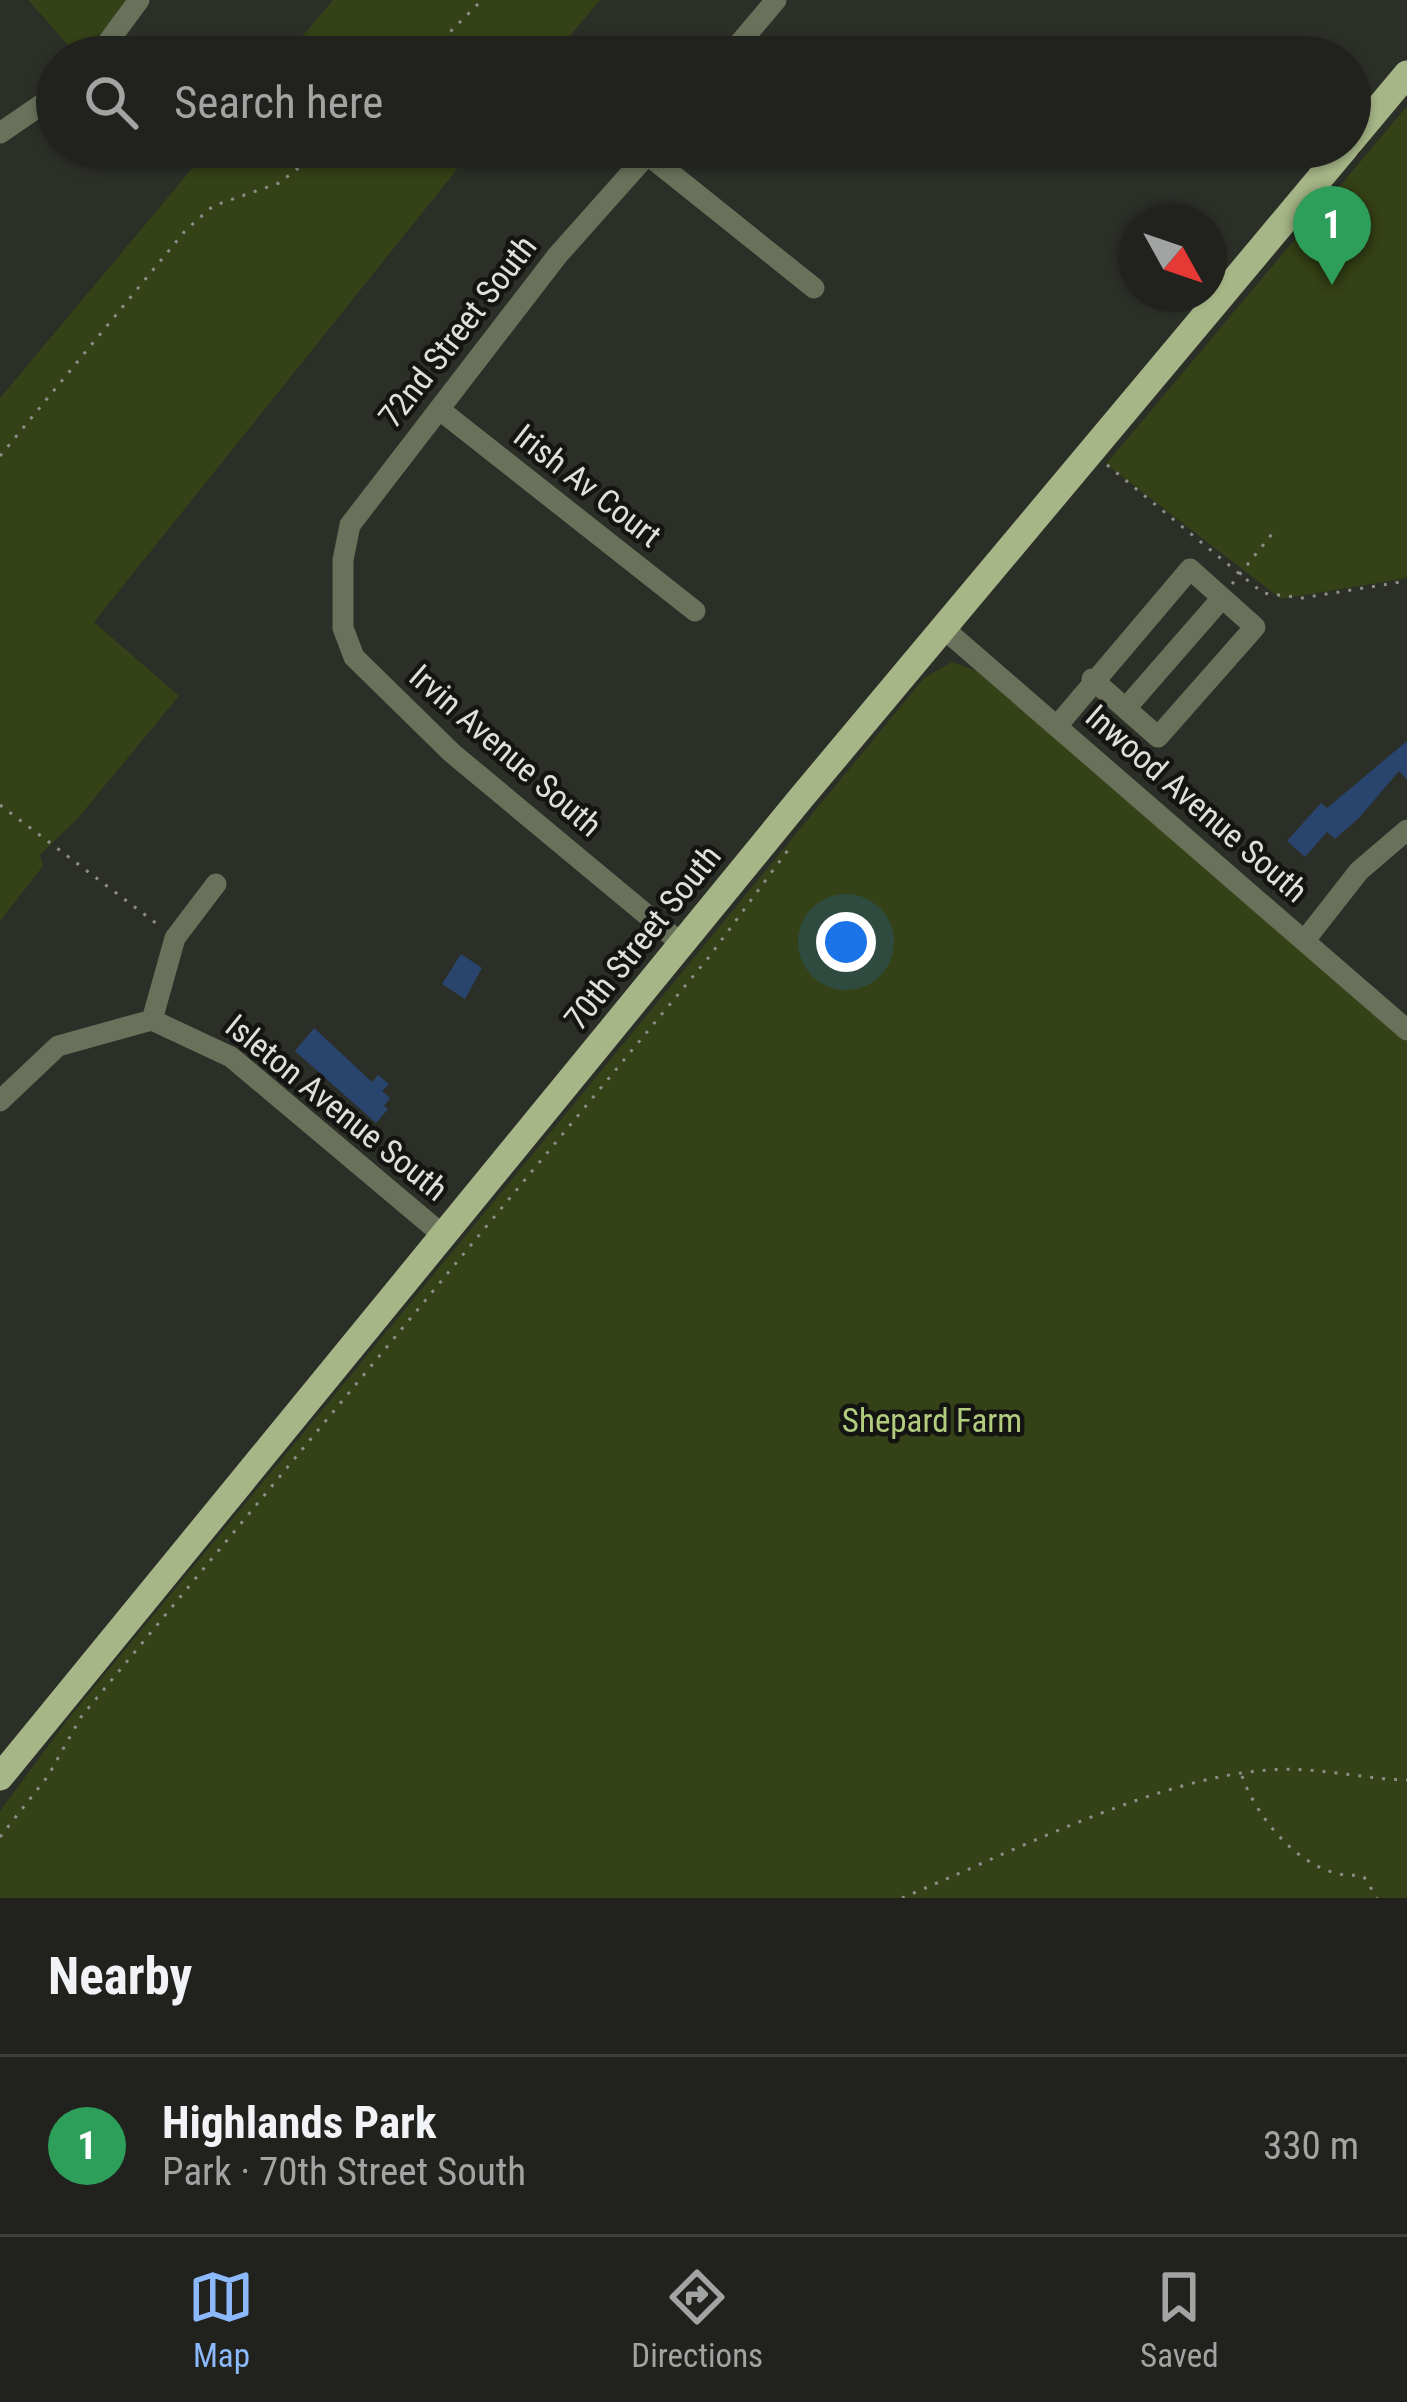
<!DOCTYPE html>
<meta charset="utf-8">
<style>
body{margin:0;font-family:"Roboto Condensed",sans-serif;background:#292a27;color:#f1f3f6}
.compass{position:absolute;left:1119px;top:204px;width:108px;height:108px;border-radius:50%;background:#21221e;box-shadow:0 3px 9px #0004;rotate:130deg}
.you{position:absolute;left:846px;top:942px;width:42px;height:42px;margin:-30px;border:9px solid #fff;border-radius:50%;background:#1a73e8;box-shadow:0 0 0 18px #1a73e833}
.badge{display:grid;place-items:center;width:78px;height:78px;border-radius:50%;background:#8cb9fc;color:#fff;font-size:39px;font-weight:700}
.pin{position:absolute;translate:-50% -99px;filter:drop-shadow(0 3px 6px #0008)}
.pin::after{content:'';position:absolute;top:63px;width:42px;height:36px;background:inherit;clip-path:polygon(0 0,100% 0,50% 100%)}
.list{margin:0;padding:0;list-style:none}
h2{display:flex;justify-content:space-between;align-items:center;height:156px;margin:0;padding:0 48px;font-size:51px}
h2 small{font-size:39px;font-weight:400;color:#a2a4a4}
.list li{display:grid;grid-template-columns:78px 1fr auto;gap:36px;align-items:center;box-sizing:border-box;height:180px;padding:0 48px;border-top:3px solid #3e3f3c}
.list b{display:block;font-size:45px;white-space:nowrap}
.list p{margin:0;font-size:39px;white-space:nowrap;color:#a2a4a4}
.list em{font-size:39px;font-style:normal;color:#a2a4a4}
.icon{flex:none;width:66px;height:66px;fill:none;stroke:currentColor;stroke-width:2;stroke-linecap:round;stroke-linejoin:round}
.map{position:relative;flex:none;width:1407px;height:1898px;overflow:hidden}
.search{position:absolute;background:#21221e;box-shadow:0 3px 9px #0004;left:36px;right:36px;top:36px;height:132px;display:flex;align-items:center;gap:30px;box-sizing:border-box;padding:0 42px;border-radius:66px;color:#a2a4a4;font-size:45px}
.sheet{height:336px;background:#21221e}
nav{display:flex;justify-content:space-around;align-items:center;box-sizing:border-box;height:168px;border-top:3px solid #3e3f3c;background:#21221e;font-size:33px;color:#a2a4a4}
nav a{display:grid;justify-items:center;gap:6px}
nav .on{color:#8cb9fc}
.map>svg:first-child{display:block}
.green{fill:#354116}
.building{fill:#29456e}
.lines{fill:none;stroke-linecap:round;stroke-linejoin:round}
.path{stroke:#8d8e89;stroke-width:3;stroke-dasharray:3 9;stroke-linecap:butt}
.minor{stroke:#69715b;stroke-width:21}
.major{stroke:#a6b687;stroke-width:27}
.labels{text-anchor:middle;stroke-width:9;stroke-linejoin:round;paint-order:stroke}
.street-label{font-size:33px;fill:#dfe0dc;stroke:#141513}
.park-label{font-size:33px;fill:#b3cd7e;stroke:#141513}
</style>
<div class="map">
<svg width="1407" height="1898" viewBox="0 0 1407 1898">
<rect width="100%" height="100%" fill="#2c2e28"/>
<path class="green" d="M 28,0 L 128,0 L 117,20 L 75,53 Z
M 333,0 L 600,0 L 552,57 L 285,57 Z
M 1407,106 L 1407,578 L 1281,599 L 1106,464 Z
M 210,147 L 475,147 L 94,622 L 179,696 L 78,818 L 40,855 L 43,866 L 0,921 L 0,398 Z
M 952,662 L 980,672 L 1407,1041 L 1407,1898 L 0,1898 L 0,1811 L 68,1719 L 924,678 Z"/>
<path class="building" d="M 1407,741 L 1407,780 L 1399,771 L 1359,818 L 1335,839 L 1327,832 L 1305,857 L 1287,841 L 1321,803 L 1327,808 Z
M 461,954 L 482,968 L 465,999 L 442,984 Z
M 314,1028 L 372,1082 L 378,1075 L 389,1084 L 382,1091 L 390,1098 L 384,1106 L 388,1109 L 376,1123 L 295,1051 Z"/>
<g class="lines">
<path class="path" d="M 425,57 L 482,0
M 266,147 L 299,168
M 0,456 L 185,231 L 213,206 L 279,183 L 326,147
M 1107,465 L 1263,593 L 1302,598 L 1407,581
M 1232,584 L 1272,534
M 0,805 L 161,927
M 1242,1776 C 1256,1815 1292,1861 1335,1873 C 1345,1876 1354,1874 1364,1877 L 1377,1898
M 0,1837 L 48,1776 L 81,1717 L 709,957 L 788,850
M 902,1898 C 1008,1854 1155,1778 1268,1770 C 1315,1766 1361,1779 1407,1780"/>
<path class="minor" d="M 97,57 L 139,0
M 728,57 L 776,0
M 0,133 L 57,94
M 654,147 L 557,256 L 350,525 L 343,560 L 343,628 L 354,657 L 452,753 L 683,945
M 648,155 L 814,288
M 440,410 L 695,611
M 943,628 L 1407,1030
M 1126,708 L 1222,598
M 1057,726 L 1190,569 L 1255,627 L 1158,737 L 1092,679
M 1305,940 L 1359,871 L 1407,830
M 152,1020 L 175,938 L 216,884
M 0,1101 L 58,1046 L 152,1020 L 231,1057 L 444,1236"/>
<path class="major" d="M 1350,142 L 1407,74
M 0,1777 L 801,798 L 1346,147"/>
</g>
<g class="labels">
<g class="street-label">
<text transform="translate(457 331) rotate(-52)" y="12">72nd Street South</text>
<text transform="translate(588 485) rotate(38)" y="12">Irish Av Court</text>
<text transform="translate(506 750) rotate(41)" y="12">Irvin Avenue South</text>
<text transform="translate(1197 803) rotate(41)" y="12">Inwood Avenue South</text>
<text transform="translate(642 937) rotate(-51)" y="12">70th Street South</text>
<text transform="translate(337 1107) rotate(39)" y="12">Isleton Avenue South</text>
</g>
<g class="park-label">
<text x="932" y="1432">Shepard Farm</text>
</g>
</g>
</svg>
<svg class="compass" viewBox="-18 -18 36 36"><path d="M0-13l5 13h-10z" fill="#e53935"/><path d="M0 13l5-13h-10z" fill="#a2a4a4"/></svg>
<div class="you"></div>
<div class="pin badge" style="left:1332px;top:285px;background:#2e9e5b">1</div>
<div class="search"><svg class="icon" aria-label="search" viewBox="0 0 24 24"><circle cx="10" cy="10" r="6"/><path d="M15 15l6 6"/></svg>Search here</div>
</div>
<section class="sheet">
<h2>Nearby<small></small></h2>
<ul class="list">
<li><span class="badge" style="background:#2e9e5b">1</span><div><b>Highlands Park</b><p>Park · 70th Street South</p></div><em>330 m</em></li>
</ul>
</section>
<nav>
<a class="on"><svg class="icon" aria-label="map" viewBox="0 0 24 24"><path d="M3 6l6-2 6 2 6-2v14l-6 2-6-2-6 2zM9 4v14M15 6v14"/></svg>Map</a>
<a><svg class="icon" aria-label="directions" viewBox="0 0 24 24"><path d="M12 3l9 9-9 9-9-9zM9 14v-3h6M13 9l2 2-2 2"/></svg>Directions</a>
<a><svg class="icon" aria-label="saved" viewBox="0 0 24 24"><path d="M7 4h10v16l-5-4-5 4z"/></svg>Saved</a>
</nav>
